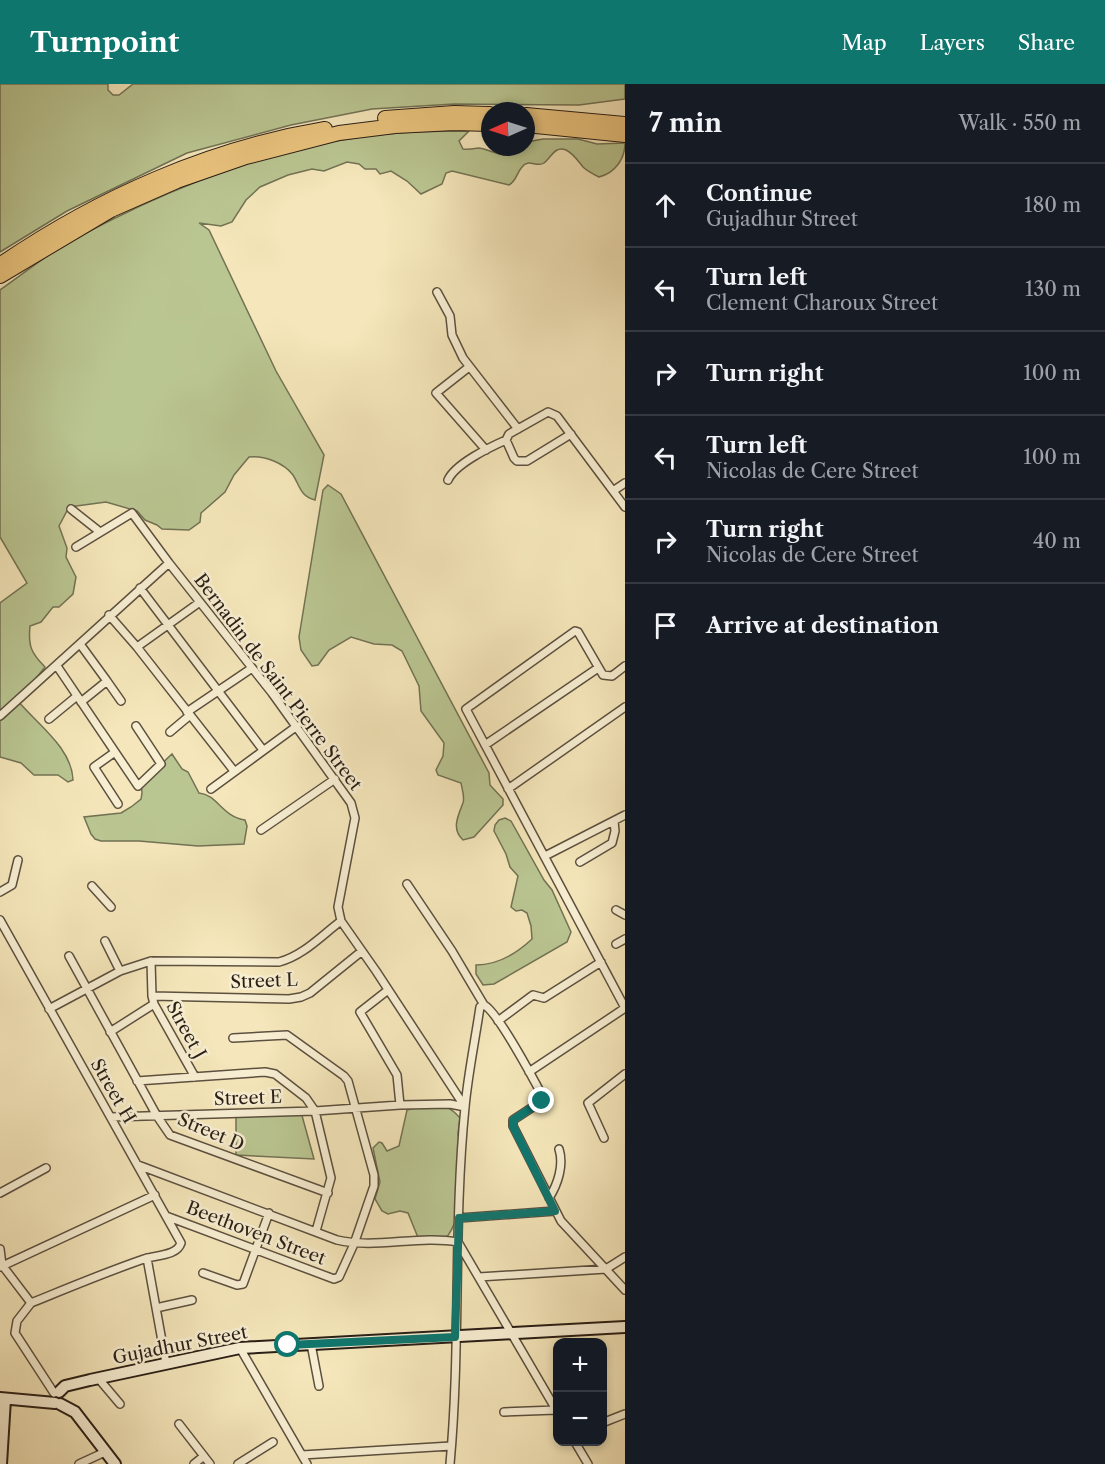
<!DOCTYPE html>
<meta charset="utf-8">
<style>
body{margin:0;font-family:"Libre Caslon Text",serif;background:#20242c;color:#f1f3f6}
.controls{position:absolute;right:18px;bottom:18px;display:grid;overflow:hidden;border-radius:12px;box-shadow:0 3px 9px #0003}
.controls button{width:54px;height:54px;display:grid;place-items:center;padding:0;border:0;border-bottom:2px solid #363941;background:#171b24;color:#f1f3f6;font:30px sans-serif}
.compass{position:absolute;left:481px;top:18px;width:54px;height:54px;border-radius:50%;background:#171b24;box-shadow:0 3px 9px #0003;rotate:267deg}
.stop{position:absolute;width:18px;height:18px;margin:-14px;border:4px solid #0f766e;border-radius:50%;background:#fff}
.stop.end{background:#0f766e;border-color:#fff;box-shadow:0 2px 6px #0008}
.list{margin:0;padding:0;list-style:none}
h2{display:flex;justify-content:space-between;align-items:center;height:78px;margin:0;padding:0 24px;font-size:26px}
h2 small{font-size:20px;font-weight:400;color:#9ea1a6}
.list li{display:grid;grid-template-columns:39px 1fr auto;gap:18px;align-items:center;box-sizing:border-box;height:84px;padding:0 24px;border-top:2px solid #363941}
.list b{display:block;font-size:22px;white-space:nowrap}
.list p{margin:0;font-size:20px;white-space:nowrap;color:#9ea1a6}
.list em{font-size:20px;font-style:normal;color:#9ea1a6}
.icon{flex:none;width:33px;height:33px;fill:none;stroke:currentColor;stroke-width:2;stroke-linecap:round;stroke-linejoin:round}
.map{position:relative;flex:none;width:625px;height:1380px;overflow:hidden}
header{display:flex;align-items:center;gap:36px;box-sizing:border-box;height:84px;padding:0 30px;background:#0f766e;color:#fff}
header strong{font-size:28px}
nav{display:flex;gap:33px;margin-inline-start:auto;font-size:21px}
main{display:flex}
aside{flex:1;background:#171b24}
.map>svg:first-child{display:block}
.green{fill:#bac692;stroke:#727254;stroke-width:1.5}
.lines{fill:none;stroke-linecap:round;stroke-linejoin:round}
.street-casing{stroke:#5c503f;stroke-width:10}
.secondary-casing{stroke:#291e16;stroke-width:14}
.highway-casing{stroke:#291e16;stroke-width:16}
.street{stroke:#f8efd3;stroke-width:7}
.secondary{stroke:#f8efd3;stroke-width:10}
.highway{stroke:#eac47e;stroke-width:14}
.route{stroke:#0f766e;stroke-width:8}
.labels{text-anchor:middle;stroke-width:5;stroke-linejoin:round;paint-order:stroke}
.street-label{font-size:18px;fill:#291e16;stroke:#f8efd3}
</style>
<header>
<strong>Turnpoint</strong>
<nav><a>Map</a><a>Layers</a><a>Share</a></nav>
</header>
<main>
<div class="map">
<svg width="625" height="1380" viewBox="0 0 625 1380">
<rect width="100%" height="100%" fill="#f5e7bb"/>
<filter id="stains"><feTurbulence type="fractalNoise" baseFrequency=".00333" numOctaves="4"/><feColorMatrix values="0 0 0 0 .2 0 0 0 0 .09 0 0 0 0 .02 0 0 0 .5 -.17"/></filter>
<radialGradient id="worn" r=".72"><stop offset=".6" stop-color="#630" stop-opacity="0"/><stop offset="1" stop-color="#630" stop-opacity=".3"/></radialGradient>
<path class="green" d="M 0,0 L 108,0 L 108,6 L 113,11 L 119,11 L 133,0 L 625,0 L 625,15 L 579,21 L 454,20 L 372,25 L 291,41 L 187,69 L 67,127 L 0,168 Z
M 469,47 L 459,57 L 463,65 C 469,66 472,65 478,64 C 486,64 494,70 502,70 C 511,69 517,63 526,63 L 527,58 L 543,55 L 578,55 L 597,60 L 625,59 C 625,75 615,89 599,93 C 593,90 587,87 583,83 C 578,77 573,69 566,66 C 555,61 550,75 544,79 C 537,84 528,74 522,83 C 516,90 517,96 509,101 L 452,87 L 446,89 L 442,100 L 421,110 L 407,97 L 391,87 L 380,90 L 376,85 L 365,85 L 359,80 L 347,78 L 324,87 L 312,85 L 288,91 L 260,103 L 246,116 L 232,138 L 221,142 L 199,139 L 209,146 L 276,287 L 324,371 L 315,416 C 300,412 300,402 293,391 C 284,379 264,371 249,373 L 234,391 L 225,408 L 201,429 L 200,438 L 189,446 L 162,445 L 157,441 L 145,436 L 137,427 L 106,418 L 69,423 L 59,442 L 67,464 L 66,473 L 76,493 L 73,510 L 59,523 L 53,523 L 41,538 L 30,542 C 28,562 31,569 45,583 L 18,617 C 37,640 72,664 73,696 L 68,698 L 58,691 L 34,691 L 21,679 L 0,673 L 0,519 L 27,499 L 0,453 L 0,206 C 20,192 39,177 59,164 C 85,148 113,135 140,122 C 226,82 319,52 415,48 C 433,47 451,47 469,47 Z
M 328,401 L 341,410 L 489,689 L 490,701 L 503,715 L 503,721 L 474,753 L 463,756 C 451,745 458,732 463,719 C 465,713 462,705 461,699 L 438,691 L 436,686 L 443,672 L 444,659 L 421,627 L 419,602 L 402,567 L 392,561 L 374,560 L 351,553 L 329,566 L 318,581 L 312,582 L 301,566 L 299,553 L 323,406 Z
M 172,670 L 182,685 L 188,688 L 199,709 C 218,711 221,732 245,736 L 247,742 L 244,760 L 198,762 L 139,757 L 101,757 L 95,755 L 91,750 L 84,733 L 121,729 L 131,723 L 141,715 L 142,709 L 141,697 L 144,691 L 155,686 Z
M 505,734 L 511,737 L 544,796 L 552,806 L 571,848 L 567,858 L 494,900 L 483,901 L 476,890 L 476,881 C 498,881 516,870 532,855 L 531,842 L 527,829 L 522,826 L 516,827 L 511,823 L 518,792 L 510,783 L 506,770 L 494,747 L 495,741 L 499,736 Z
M 422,1022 C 441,1022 447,1019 460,1034 L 458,1050 L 460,1059 C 459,1090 467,1138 440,1160 L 428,1159 L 419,1156 L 408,1129 L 400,1127 L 388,1130 L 382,1127 L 375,1115 L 380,1098 L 373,1064 L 379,1058 L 382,1059 L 387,1067 L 399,1062 L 407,1026 Z
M 301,1028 L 314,1075 L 236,1071 L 236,1031 Z"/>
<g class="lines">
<g class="street-casing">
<path id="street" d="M 437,208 L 450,232 L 452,251 L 463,274 L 518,345
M 469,283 L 436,309 L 486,366
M 571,350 L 527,377 L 517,377 L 514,374 L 506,356 L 509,350 L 548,328 L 557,332 L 625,423
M 448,396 C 455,380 490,363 506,356
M 613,407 L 625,399
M 71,425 L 100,448
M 76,463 L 132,429 L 169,479 L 272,609 L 351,719 L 355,734 L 338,823 L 341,837 L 376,887 L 465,1023
M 140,504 L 263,666
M 109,531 L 137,563 L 234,687
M 80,560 L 107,597 L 81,618
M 137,563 L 200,518
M 57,582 L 138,702 L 161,680 L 136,642
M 625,582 L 612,592 L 603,591 L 578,548 L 575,547 L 466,625 L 625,924
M 107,597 L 121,617
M 187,628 L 252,584
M 0,632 L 169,479
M 49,635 L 77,612
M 170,648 L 189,632
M 485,661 L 598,584
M 115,668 L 94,683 L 118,720
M 211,705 L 297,642
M 508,705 L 625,623
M 261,746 L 335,695
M 545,772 L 625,731
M 580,778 L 612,759 L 615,747 L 614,737
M 407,800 L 452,867 L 484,921 C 497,927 534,996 543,1013 L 542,1017 L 513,1036 L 513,1042 L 561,1137 L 625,1206
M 92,802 L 111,823
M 0,808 L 12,801 L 18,776
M 616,826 L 625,831
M 0,836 L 181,1159 C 177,1172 156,1171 144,1175 C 106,1188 68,1204 31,1219
M 105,857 L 120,887
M 616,860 L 625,855
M 69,872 L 157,1032 L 170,1051 L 328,1109
M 151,877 L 152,912 L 154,920 L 195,993
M 388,906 L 360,928 L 397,991 L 400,1021
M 152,912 L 289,915 L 301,913 L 310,909 L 362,867
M 49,925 L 120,887 L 151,877 L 279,878 C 303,872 322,851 341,837
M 498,937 L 533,911 L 544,914 L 601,878
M 110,948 L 154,920
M 529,988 L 625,924
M 137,997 L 265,988 L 275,990 L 306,1014 L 315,1027 L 331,1094 L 316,1147
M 111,1033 L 315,1027 L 400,1021 L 450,1020 L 465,1023
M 604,1054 L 588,1019 L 625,990
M 138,1081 L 337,1156 C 376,1165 418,1151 458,1158 L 558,1329
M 0,1109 L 46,1084
M 549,1114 C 558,1100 564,1081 559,1065
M 166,1132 L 334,1195 L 339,1193 L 354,1160 L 374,1102 L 374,1091 L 348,997 L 344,992 L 287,951 L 233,954
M 459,1134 L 555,1127
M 0,1165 L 2,1181
M 147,1174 L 166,1279
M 2,1181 L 31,1219
M 0,1183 L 155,1111
M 203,1189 L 237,1201 L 243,1200 L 269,1129
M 479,1193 L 606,1185 L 625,1173
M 31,1219 L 17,1237 L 15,1249 L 54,1309
M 156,1224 L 192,1216
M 311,1260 L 319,1302
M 240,1264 L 307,1380
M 98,1294 L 120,1320
M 504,1328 L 556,1326
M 602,1339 L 625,1330
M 179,1340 L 210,1380
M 575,1358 L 588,1380
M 302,1371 L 451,1362
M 79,1380 L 105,1368
M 194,1380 L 204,1372
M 238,1380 L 273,1358
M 450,1380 C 461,1261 453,1142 465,1023 C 468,990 475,957 480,923 L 484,921"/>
</g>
<g class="secondary-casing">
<path id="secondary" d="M 59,1308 L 65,1302 L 90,1296 L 240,1264 L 625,1243
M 0,1314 L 55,1319
M 60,1320 L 75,1328 L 115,1380
M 1,1380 L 5,1315"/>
</g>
<g class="highway-casing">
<path id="highway" d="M 526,31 L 625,40
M 385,34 L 454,29 L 490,30
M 526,41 L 625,51
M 4,178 C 100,113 210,64 325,45
M 0,192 L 111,126 L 177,97 L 246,73 L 339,49 L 395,42 L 454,39 L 490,40"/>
</g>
<use href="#street" class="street"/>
<use href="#secondary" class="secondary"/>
<use href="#highway" class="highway"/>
</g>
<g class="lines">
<path class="route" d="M 288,1261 L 455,1253 L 459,1134 L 555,1127 L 513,1042 L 513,1036 L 542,1017"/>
</g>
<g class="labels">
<g class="street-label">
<text transform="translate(278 598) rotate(53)" y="6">Bernadin de Saint Pierre Street</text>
<text transform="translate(264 897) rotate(-2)" y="6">Street L</text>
<text transform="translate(186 946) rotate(61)" y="6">Street J</text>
<text transform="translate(113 1007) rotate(60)" y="6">Street H</text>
<text transform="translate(248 1014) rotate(-2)" y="6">Street E</text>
<text transform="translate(211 1048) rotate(23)" y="6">Street D</text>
<text transform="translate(256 1149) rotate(21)" y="6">Beethoven Street</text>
<text transform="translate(180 1261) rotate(-11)" y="6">Gujadhur Street</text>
</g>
</g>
<rect width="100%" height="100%" filter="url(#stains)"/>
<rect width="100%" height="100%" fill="url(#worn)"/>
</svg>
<div class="controls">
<button>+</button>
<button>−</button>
</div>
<svg class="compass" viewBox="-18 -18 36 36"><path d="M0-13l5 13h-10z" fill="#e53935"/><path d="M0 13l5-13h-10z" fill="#9ea1a6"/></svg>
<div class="stop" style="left:288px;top:1261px"></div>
<div class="stop end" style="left:542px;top:1017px"></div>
</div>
<aside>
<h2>7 min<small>Walk · 550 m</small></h2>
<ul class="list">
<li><svg class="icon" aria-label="ahead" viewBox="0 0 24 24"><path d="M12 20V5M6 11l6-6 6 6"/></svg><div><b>Continue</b><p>Gujadhur Street</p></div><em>180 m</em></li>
<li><svg class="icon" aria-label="left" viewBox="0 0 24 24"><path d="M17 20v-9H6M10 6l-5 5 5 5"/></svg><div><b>Turn left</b><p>Clement Charoux Street</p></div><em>130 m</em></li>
<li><svg class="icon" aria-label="right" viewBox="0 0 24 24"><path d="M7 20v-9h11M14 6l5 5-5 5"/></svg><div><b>Turn right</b></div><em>100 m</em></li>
<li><svg class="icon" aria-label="left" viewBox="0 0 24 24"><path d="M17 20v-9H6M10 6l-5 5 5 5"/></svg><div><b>Turn left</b><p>Nicolas de Cere Street</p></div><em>100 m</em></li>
<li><svg class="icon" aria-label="right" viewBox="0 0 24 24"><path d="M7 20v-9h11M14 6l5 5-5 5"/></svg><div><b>Turn right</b><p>Nicolas de Cere Street</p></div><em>40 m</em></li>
<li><svg class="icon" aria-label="arrive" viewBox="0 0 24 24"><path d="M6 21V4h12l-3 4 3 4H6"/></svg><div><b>Arrive at destination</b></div></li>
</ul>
</aside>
</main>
